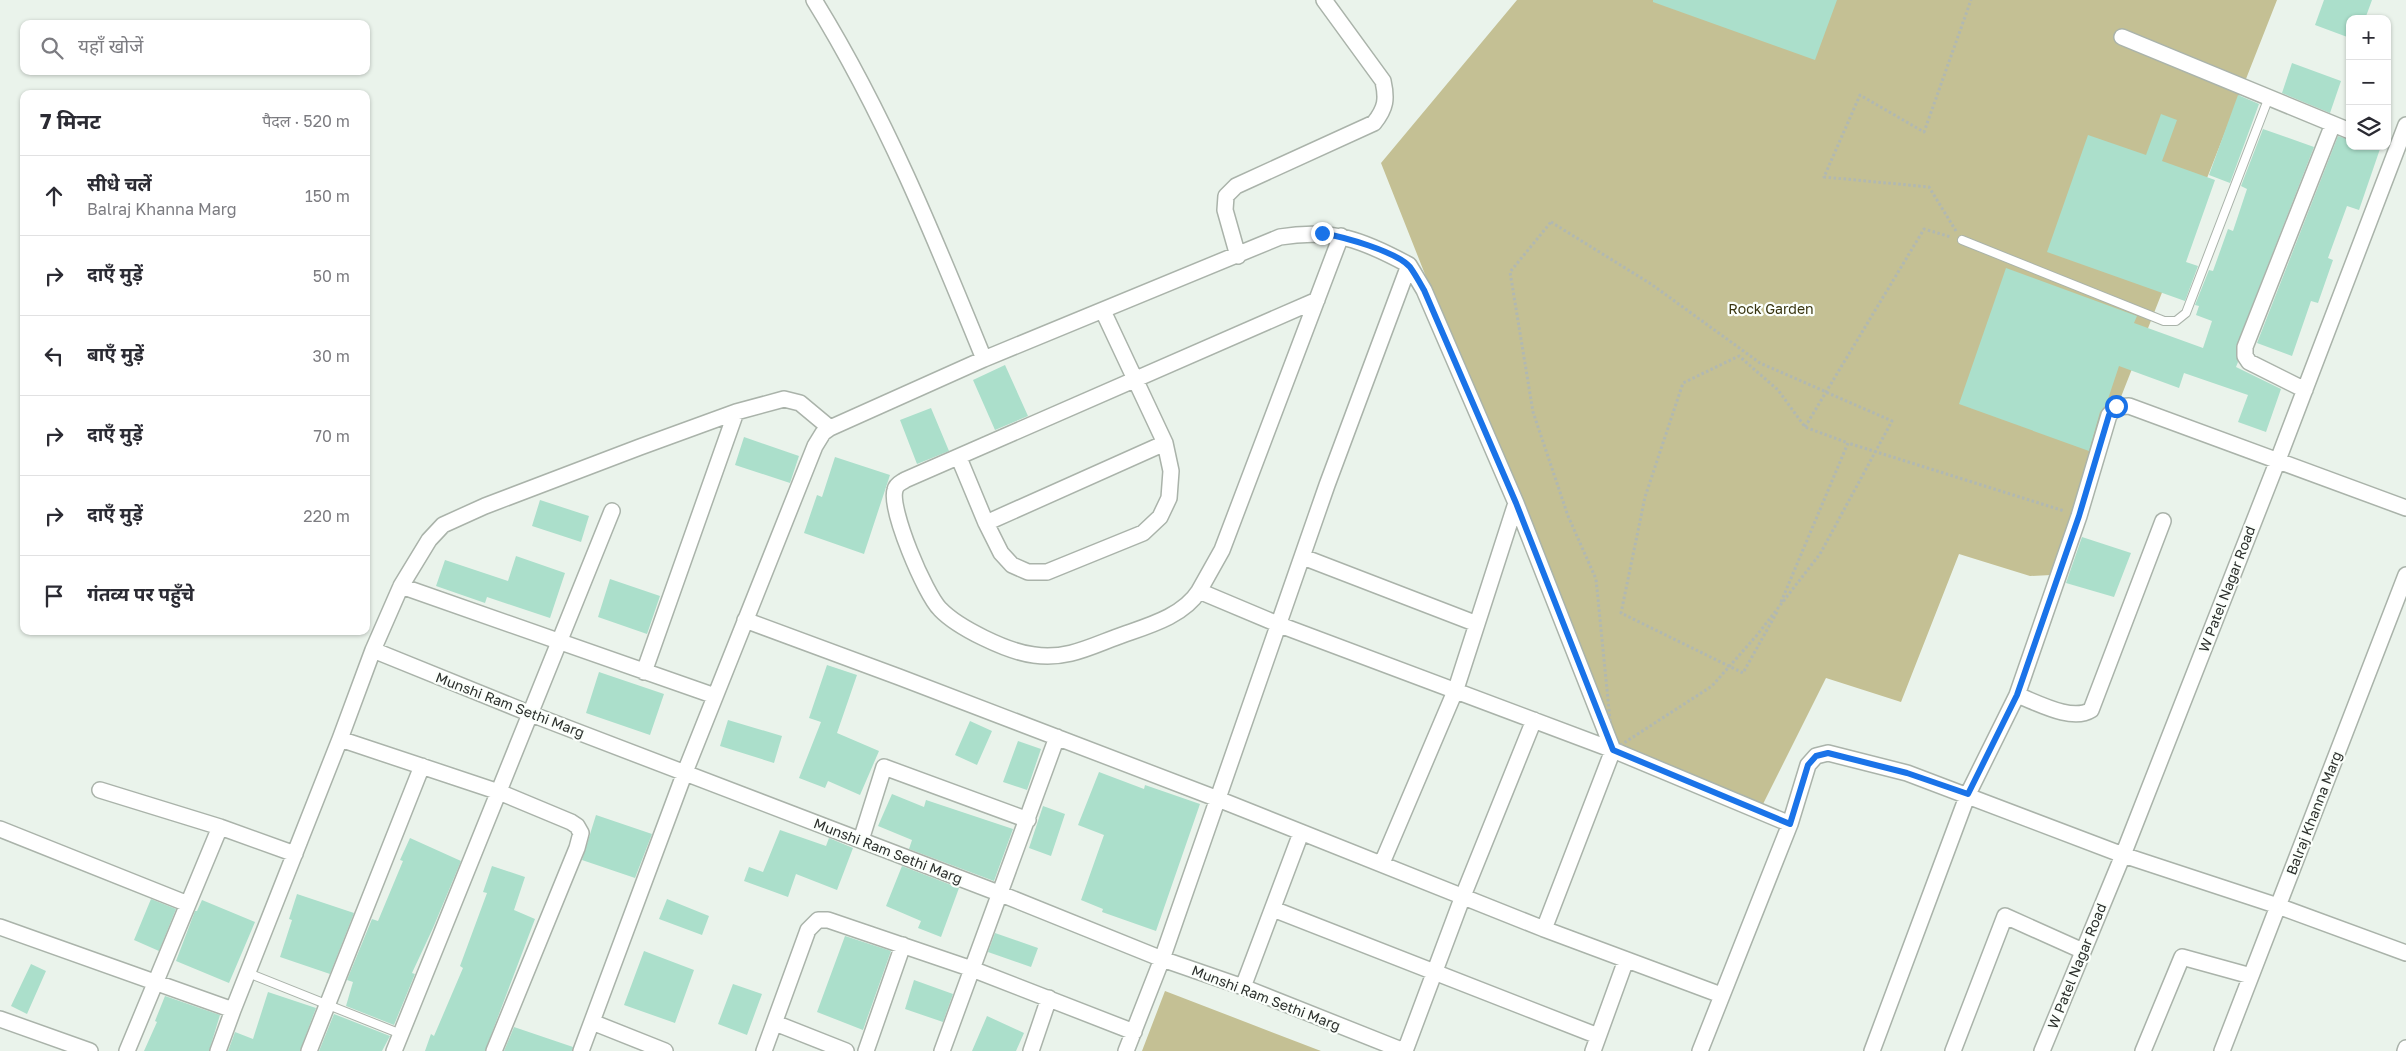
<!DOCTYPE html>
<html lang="hi">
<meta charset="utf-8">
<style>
body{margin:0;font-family:"Golos Text","Noto Sans Devanagari",sans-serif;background:#f2f2f3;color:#2b2b33}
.controls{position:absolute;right:15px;top:15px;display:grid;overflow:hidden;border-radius:10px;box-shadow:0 1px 4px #0004}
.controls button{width:45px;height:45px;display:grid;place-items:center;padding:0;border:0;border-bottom:1px solid #e1e1e2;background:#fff;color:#2b2b33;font:25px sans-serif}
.stop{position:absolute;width:15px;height:15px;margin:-11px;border:4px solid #1a73e8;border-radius:50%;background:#fff}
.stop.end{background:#1a73e8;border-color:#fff;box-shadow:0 1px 5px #0008}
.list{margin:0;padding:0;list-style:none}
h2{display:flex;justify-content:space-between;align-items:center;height:65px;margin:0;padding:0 20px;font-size:21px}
h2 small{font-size:16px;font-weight:400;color:#7c7c81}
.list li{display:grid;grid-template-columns:32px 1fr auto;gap:15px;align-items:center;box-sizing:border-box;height:80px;padding:0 20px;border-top:1px solid #e1e1e2}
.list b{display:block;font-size:19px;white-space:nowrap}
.list p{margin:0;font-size:16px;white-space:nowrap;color:#7c7c81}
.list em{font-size:16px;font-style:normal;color:#7c7c81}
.icon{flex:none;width:28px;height:28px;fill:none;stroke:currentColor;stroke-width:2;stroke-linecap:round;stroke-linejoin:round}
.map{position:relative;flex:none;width:2406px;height:1051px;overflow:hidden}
.search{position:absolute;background:#fff;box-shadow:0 1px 4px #0004;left:20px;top:20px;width:350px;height:55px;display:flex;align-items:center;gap:12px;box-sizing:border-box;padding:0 18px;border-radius:10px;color:#7c7c81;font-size:19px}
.panel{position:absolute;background:#fff;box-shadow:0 1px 4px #0004;left:20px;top:90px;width:350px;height:545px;border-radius:10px}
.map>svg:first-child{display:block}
.green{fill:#c4c094}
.building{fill:#abdfcb}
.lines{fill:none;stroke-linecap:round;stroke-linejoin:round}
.service-casing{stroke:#aab3aa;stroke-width:10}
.minor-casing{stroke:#aab3aa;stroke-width:18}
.path{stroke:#b1b8b2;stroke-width:3;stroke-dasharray:2.5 2.5;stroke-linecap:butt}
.service{stroke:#fff;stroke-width:8}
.minor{stroke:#fff;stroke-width:15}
.route{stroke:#1a73e8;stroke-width:6}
.labels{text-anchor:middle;stroke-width:4.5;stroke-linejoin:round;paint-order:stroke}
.park-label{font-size:14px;fill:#37330e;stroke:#fbfffb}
.street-label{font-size:14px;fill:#2c302d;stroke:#fbfffb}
</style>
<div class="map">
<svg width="2406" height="1051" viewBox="0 0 2406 1051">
<rect width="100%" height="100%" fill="#eaf3eb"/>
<path class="green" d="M 1517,0 L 2277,0 L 2051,575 L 2030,576 L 1959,554 L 1901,702 L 1826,678 L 1756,818 L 1613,750 L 1381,163 Z
M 1165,991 L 1321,1051 L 1142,1051 Z"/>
<path class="building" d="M 1653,0 L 1837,0 L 1815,60 L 1653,2 Z
M 2324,0 L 2372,0 L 2365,19 L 2350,19 L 2350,38 L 2315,25 Z
M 2292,63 L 2341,81 L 2330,113 L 2282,93 Z
M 2238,95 L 2259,104 L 2230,183 L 2209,175 Z
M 2161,114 L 2177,120 L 2162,161 L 2215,180 L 2186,262 L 2198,266 L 2185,301 L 2047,252 L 2088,135 L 2146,155 Z
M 2263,129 L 2314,147 L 2236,347 L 2238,362 L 2236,367 L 2281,389 L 2266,432 L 2238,422 L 2248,395 L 2184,373 L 2179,388 L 2119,366 L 2106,405 L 2100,412 L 2089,451 L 1959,404 L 2006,268 L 2137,316 L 2134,323 L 2203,348 L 2212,321 L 2196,315 L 2199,306 L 2195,305 L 2209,270 L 2213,271 L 2228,229 L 2233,231 L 2247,189 L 2241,186 Z
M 2338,136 L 2350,140 L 2350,146 L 2381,146 L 2359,210 L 2347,206 L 2328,258 L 2333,260 L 2318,303 L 2311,301 L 2292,356 L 2257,343 Z
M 1005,365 L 1028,416 L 995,430 L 973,380 Z
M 931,408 L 949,451 L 917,464 L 900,420 Z
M 744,437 L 799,456 L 790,483 L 735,465 Z
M 835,457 L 890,475 L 864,554 L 804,533 L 817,495 L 822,497 Z
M 540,500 L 589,516 L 581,542 L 532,526 Z
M 2082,537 L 2131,553 L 2114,597 L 2066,583 Z
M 516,556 L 565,573 L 550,618 L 487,597 L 485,603 L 436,586 L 445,560 L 508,581 Z
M 610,579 L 660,596 L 647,634 L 598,617 Z
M 827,665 L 857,675 L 837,733 L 879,751 L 860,795 L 828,781 L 825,788 L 799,778 L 821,722 L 809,718 Z
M 599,672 L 664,694 L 650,735 L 586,713 Z
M 728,720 L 782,736 L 774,763 L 720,746 Z
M 970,721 L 992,731 L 977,765 L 955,755 Z
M 1018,741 L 1041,749 L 1027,790 L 1003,782 Z
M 1099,772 L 1144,789 L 1145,785 L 1200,804 L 1156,931 L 1102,912 L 1103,909 L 1081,900 L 1104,835 L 1078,825 Z
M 892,794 L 924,807 L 926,800 L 1013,829 L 994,881 L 909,849 L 912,840 L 878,826 Z
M 1043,806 L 1065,814 L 1051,856 L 1029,848 Z
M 596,815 L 652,834 L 635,878 L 582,860 Z
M 780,830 L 826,846 L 829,838 L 853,848 L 837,890 L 796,874 L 788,897 L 744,881 L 749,867 L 763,872 Z
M 410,838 L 461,861 L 433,928 L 412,973 L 415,974 L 394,1025 L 346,1006 L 353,982 L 347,980 L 372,919 L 378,921 L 403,861 L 400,860 Z
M 492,866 L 525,877 L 514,910 L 535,919 L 485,1051 L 425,1051 L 431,1034 L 434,1036 L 463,968 L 460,966 L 487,893 L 483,892 Z
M 902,866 L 959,888 L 941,937 L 918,928 L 921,921 L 886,906 Z
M 297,894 L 354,913 L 330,974 L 280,957 L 292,920 L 289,919 Z
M 151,899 L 176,909 L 159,951 L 134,940 Z
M 667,899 L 709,916 L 702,935 L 659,919 Z
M 202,900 L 255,922 L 229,983 L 176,961 L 195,911 L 197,911 Z
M 995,933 L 1038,948 L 1031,967 L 988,952 Z
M 845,936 L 891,951 L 863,1030 L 817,1012 Z
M 644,951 L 694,970 L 675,1023 L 624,1005 Z
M 31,964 L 46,971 L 27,1014 L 11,1006 Z
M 914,980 L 953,994 L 943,1022 L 905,1009 Z
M 733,984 L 762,994 L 747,1035 L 718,1024 Z
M 268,992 L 316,1008 L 300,1051 L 228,1051 L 235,1032 L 253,1039 Z
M 165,996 L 220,1015 L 209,1051 L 144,1051 L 157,1022 L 155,1021 Z
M 334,1014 L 390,1036 L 382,1051 L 319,1051 Z
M 987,1016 L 1024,1033 L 1016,1051 L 972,1051 Z
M 514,1027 L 573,1047 L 572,1051 L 504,1051 Z"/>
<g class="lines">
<g class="service-casing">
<path id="service" d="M 1962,240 L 2164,321 L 2176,321 L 2186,313 L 2269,97
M 248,973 L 401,1034"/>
</g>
<g class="minor-casing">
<path id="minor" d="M 814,0 C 884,113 934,236 984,359
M 2122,37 L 2350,131
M 1341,236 L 1222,550 L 1199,591 L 1280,625 L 1613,750 L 1544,929
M 1238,256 L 1225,210 L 1226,196 L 1236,186 L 1374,123 C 1386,108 1387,99 1383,81 L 1324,0
M 1409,265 L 1424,290 L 1516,503 L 1613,750 L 1790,824
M 2305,390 L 2249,362 L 2245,356 L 2245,347 L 2333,124
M 959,458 L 986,523 L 1001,553 L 1012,565 L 1028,572 L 1047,572 L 1143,533 L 1160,517 L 1169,498 L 1171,471 L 1165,443 L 1103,311
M 986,523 L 1165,443
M 1303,557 L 1477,624
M 401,586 L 429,540 L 443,525 L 485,506 L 640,447 L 736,412 L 784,399 L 800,403 L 830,428
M 1199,591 C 1184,615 1151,625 1125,634 C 1093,645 1069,660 1034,655 C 1008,652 958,628 940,609 C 925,594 889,509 895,490 C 896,484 901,483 905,480 L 1317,300
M 745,620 L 899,677 L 1218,799 L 1544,929 L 1721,995
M 373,650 L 531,714 L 1001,894 L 1162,959 L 1243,987 L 1404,1051
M 644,672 L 736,412
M 2017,695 C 2038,703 2072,722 2091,710 L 2163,521
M 340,739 L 499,792 L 571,822 L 577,826 L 581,833 L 577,848 L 494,1051
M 100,790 L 220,827 L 295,854
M 0,829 L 188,904
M 861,840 L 884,767 L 1028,820
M 1382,863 L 1456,689 L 1516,503
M 1273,909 L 1598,1036
M 0,927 L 233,1010 L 218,1051
M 1243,987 L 1301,833
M 233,1010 L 340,739 L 373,650 L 401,586 L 715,696
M 0,1019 L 90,1051
M 592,1022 L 665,1051
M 775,1023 L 846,1051
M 127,1051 L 220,827
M 309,1051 L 422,766
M 394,1051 L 612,511
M 581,1051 L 685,772 L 815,446 L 823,433 L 830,428 L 984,359 L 1280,237 C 1332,228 1363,240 1409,265 L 1327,485 L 1162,959 L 1126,1051
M 764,1051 L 808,930 L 818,920 L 828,920 L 972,969 L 1134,1032
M 866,1051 L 903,945
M 942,1051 L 1057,737
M 1031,1051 L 1049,998
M 1405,1051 L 1463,896 L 1534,720
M 1593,1051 L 1626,960
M 1700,1051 L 1790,824 L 1808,765 L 1816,756 L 1828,753 L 1907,773 L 2123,855 L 2278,906 L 2406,953
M 1872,1051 L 1968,794 L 2017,695 L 2079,516 L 2109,415 L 2117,407 L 2129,406 L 2406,508
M 1953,1051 L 2005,916 L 2083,951
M 2042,1051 L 2123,855 L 2278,460 L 2406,125
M 2143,1051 L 2182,957 L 2251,976
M 2222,1051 L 2406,575
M 2405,1051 L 2406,1048"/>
</g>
<path class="path" d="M 1551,222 L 1651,284 L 1760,363 L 1892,421 L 1820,554 L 1757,635 L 1712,686 L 1613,750 L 1596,579 L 1568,516 L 1533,412 L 1510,272 Z
M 1956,231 L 1929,187 L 1824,177 L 1860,95 L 1924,132 L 1971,0
M 1805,427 L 1924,229 L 1951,237
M 1781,602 L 1848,443 L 2064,511
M 1777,612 L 1743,673 L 1621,613 L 1645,497 L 1683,383 L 1739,356 L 1778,390 L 1805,427 L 1848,443"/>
<use href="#service" class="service"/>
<use href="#minor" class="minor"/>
</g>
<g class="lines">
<path class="route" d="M 1322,233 C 1343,237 1396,251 1410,267 C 1415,274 1420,283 1424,290 L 1516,503 L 1613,750 L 1790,824 L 1808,765 L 1816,756 L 1828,753 L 1907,773 L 1968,794 L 2017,695 L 2079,516 L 2109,415 L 2116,406"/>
</g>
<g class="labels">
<g class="park-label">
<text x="1771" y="314">Rock Garden</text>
</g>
<g class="street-label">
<text transform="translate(2227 589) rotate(-69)" y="5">W Patel Nagar Road</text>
<text transform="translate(510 705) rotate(21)" y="5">Munshi Ram Sethi Marg</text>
<text transform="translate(2314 813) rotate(-69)" y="5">Balraj Khanna Marg</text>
<text transform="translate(888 851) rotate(21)" y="5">Munshi Ram Sethi Marg</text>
<text transform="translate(2077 966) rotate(-68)" y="5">W Patel Nagar Road</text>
<text transform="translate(1266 998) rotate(21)" y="5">Munshi Ram Sethi Marg</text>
</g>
</g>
</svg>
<div class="controls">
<button>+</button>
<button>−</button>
<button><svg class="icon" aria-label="layers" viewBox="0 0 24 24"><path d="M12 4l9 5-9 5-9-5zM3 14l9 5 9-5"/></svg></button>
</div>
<div class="stop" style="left:2116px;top:406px"></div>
<div class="stop end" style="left:1322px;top:233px"></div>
<div class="search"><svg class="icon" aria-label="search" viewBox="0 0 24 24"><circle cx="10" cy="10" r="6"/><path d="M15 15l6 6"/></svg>यहाँ खोजें</div>
<section class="panel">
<h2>7 मिनट<small>पैदल · 520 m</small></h2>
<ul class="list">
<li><svg class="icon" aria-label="ahead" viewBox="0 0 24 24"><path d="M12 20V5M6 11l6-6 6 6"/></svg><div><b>सीधे चलें</b><p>Balraj Khanna Marg</p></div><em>150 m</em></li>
<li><svg class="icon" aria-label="right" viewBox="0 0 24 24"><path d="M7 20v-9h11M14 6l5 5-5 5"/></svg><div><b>दाएँ मुड़ें</b></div><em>50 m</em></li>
<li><svg class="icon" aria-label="left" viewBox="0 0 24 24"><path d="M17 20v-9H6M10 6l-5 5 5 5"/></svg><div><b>बाएँ मुड़ें</b></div><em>30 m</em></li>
<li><svg class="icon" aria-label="right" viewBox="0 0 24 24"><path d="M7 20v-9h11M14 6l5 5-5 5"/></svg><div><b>दाएँ मुड़ें</b></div><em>70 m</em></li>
<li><svg class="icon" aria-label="right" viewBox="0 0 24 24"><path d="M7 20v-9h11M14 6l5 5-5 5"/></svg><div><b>दाएँ मुड़ें</b></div><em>220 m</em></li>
<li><svg class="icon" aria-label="arrive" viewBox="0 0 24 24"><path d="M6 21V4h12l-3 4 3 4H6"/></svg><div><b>गंतव्य पर पहुँचे</b></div></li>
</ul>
</section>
</div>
